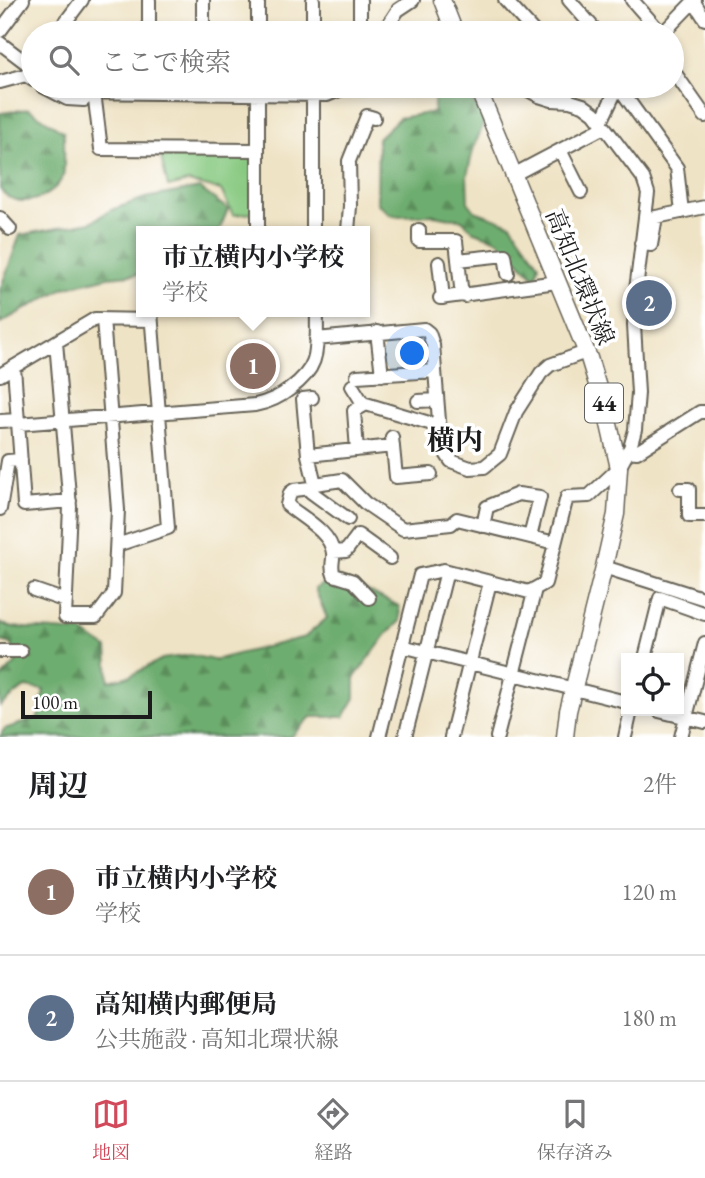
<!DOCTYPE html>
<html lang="ja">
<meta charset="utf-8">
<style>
body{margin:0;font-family:"EB Garamond","Noto Serif JP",serif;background:#f2f2f2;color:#202124}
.controls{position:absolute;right:21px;bottom:21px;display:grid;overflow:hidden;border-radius:0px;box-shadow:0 4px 10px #0003}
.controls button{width:63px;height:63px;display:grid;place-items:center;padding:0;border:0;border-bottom:2px solid #e0e0e0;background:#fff;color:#202124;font:35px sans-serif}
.scale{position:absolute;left:21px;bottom:18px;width:131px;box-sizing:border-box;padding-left:7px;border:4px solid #1c1c1c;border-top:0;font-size:19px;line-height:24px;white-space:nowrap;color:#1c1c1c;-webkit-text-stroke:5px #fff;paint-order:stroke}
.you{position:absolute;left:413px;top:354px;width:24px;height:24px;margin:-18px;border:5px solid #fff;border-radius:50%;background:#1a73e8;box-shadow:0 0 0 10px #1a73e833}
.badge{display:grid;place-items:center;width:46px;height:46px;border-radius:50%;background:#d1495b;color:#fff;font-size:23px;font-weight:700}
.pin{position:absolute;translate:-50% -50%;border:4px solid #fff;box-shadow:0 2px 7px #0006}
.popup{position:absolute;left:136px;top:226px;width:234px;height:91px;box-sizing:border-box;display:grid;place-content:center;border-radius:0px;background:#fff;filter:drop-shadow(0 2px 5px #0005);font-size:23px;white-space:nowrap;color:#757577}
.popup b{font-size:26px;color:#202124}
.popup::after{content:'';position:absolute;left:50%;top:100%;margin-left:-14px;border:14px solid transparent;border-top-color:#fff}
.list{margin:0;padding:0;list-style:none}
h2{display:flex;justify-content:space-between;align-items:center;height:91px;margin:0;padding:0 28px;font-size:30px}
h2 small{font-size:23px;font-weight:400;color:#757577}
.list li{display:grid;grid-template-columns:46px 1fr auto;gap:21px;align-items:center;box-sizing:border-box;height:126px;padding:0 28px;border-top:2px solid #e0e0e0}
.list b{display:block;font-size:26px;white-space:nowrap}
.list p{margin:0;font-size:23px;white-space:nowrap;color:#757577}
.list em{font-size:23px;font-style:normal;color:#757577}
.icon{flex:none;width:38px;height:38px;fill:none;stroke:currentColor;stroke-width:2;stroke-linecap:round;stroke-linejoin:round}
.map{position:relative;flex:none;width:705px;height:737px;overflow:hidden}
.search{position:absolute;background:#fff;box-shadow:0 4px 10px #0003;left:21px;right:21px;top:21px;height:77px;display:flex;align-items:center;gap:18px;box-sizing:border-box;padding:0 24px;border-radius:38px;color:#757577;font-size:26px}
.sheet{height:343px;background:#fff}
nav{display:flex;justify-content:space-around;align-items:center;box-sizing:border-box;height:98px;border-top:2px solid #e0e0e0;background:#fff;font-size:19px;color:#757577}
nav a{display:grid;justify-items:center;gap:4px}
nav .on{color:#d1495b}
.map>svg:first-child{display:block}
.green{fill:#88c981;stroke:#52724e;stroke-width:2}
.forest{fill:url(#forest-firs);stroke:#456446;stroke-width:2}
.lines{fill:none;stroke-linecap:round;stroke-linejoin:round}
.minor-casing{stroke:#666257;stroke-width:16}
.major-casing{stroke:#666257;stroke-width:19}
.minor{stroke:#fff;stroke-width:12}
.major{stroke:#fff;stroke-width:16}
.labels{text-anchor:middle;stroke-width:7;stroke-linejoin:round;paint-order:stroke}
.shield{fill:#fff;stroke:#606060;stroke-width:2}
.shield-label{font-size:23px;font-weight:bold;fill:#1c1c1c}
.street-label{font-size:24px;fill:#1c1c1c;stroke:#fff}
.quarter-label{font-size:28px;font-weight:bold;fill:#1c1c1c;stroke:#fff}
</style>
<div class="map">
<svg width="705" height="737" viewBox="0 0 705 737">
<defs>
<pattern id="forest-firs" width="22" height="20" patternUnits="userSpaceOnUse" patternTransform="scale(1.75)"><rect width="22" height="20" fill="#6ead6f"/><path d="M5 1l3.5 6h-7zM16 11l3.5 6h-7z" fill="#5a8c5a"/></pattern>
</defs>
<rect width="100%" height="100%" fill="#fff"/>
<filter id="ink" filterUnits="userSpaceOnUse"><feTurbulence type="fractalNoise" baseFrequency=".0143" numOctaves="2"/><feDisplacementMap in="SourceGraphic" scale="14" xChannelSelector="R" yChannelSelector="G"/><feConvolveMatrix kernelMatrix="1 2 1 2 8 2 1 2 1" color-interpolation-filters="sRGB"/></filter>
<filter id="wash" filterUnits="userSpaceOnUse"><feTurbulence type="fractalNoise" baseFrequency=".00686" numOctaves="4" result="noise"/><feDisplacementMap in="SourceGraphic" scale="28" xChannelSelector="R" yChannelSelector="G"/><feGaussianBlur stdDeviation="1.57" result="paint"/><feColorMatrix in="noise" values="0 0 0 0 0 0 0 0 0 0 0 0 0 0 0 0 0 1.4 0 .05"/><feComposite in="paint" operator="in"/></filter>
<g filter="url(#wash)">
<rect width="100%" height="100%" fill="#efe3c5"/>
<path class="green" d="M 253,155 L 253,213 L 233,215 L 221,190 L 188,182 L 168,187 L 161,157 Z"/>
<path class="forest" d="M 434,86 L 462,86 L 485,120 L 473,150 L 467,176 L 468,202 L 475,211 L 511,224 L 539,264 L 536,279 L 498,240 L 474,232 L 462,220 L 434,215 L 392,216 L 377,203 L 378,138 L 399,118 L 434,112 Z
M 29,109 L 64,132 C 64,141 65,170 63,176 C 53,199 16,212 0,189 L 0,113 Z
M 199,188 L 228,209 L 219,231 L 141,231 L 141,274 L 108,277 L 64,288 L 0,323 L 0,290 L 20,235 L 91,222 L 111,210 L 145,198 Z
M 336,576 L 399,606 L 400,621 L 387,634 L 355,677 L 355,698 L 344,717 L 311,717 L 291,737 L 0,737 L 4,729 L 38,718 L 44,690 L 25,687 L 0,706 L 0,679 L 16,663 L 12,644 L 0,641 L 0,623 L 11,627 L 82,632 L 107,648 L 109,681 L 130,676 L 162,659 L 190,655 L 214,660 L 305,637 L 327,618 L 315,589 Z"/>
</g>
<g filter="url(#ink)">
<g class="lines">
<g class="minor-casing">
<path id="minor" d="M 203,0 L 203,33
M 313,0 L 313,33
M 360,0 L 360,33
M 505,0 L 535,33
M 569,0 L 598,33
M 632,0 L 661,33
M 694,2 L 705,19
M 0,31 L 23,0
M 57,33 L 82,0
M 149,33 L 149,0
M 258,33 L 258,0
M 383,33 L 398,10 L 413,0
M 663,33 L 695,0
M 0,43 L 33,68
M 672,69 L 705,116
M 0,82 L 26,75 L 33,80
M 42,86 L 67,99 L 84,100
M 59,86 L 78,92 L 327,95 L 349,86
M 558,86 L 570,101
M 618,86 L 677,168 L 682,212
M 258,88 L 258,231
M 94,92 L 101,149 L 258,150
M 601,122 L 618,86
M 560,150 L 581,192
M 513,175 L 604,127
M 0,218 L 10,229
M 419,230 L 419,241 L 456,241 L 461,287 L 465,296
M 313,231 L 313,86
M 348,231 L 350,206 L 349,161 L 367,116 L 374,118
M 641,243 L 651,245 L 656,217 L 705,207
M 458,260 L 505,255 L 508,274
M 439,263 L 443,298
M 440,298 L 557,282
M 377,332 L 382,375
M 316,339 L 424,329 L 429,333 L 433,345 L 441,446 L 451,461 L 470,468 L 484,467 L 500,454 L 516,412 L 541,373 L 550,365 L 586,352
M 56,342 L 70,507 L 65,617 L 96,617 L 114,593 L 118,510 L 103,319
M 14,367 L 24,505 L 70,501
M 0,375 L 95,319 L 151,320
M 357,376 L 435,371
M 352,386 L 364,405
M 312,398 L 303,399 L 308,455 L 315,484 L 342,480 L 365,503 L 403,529 L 451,524 L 457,519 L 555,543
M 418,401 L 437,400
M 0,421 L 18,420
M 18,424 L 255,405 C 269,402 279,398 290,389 C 322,365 316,349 317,312
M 392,437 L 396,477 L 431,474
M 357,450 L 354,411 L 366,404 L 439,426
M 628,451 L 637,452 L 700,412 L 705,412
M 308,455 L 393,446
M 315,484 L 311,488 L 294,490 L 290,493 L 287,505 C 301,517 331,532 333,553 C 334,561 330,566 334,575 L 353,581 L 369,598
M 311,488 L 311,492 L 348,519
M 680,489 L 689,489 L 689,516 L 705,516
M 0,509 L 8,461 L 21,460
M 483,526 L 487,507 L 518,494 L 540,497 L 530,537
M 117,545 L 168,528 L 151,312
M 333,552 L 346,551 L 358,535 L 390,558
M 604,567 L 702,598 L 705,597
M 34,590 L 66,601
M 402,646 L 626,702
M 0,651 L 21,651
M 645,658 L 660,598 L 705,614
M 659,711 L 705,722
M 379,737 L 420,575 L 444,570 L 529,592 L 545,583 L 567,497 L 589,496 L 619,468 L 630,448 L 635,430 L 638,393 L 634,325 L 636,290 L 648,193 L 643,178 L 594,113 L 583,105 L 570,101 L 552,100 L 539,96 L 521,86
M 405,737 L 447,571
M 451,737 L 490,582
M 497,737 L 535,589
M 625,737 L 631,711
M 681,737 L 705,643"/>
</g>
<g class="major-casing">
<path id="major" d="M 442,0 L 455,33
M 477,86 L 589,358 L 608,420 L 619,468 L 616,514 L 604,567 L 568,711 L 565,737"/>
</g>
<use href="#minor" class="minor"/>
<use href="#major" class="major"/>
</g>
</g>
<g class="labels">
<rect class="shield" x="585" y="383.5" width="38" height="39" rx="5"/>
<g class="shield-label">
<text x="604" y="411">44</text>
</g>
<g class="street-label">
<text transform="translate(580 277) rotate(68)" y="8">高知北環状線</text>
</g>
<g class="quarter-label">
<text x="455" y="450">横内</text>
</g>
</g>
</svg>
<div class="controls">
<button><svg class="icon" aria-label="locate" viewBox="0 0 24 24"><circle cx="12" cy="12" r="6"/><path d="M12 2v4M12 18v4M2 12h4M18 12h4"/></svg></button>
</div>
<div class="scale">100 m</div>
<div class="you"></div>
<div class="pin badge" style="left:253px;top:366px;background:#8d6e63">1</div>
<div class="popup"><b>市立横内小学校</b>学校</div>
<div class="pin badge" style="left:649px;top:303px;background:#5c6f8a">2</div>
<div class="search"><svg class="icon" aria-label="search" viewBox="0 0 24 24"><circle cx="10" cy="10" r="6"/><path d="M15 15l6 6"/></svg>ここで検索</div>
</div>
<section class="sheet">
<h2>周辺<small>2件</small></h2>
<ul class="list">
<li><span class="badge" style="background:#8d6e63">1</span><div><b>市立横内小学校</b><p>学校</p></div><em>120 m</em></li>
<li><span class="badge" style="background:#5c6f8a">2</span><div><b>高知横内郵便局</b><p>公共施設 · 高知北環状線</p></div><em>180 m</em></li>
</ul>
</section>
<nav>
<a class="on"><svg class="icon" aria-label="map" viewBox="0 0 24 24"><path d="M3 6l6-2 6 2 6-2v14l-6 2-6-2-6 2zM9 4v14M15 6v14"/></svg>地図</a>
<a><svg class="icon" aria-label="directions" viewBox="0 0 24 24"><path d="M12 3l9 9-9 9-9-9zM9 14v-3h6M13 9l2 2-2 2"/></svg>経路</a>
<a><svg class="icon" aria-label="saved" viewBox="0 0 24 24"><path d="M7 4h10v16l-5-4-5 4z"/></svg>保存済み</a>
</nav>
